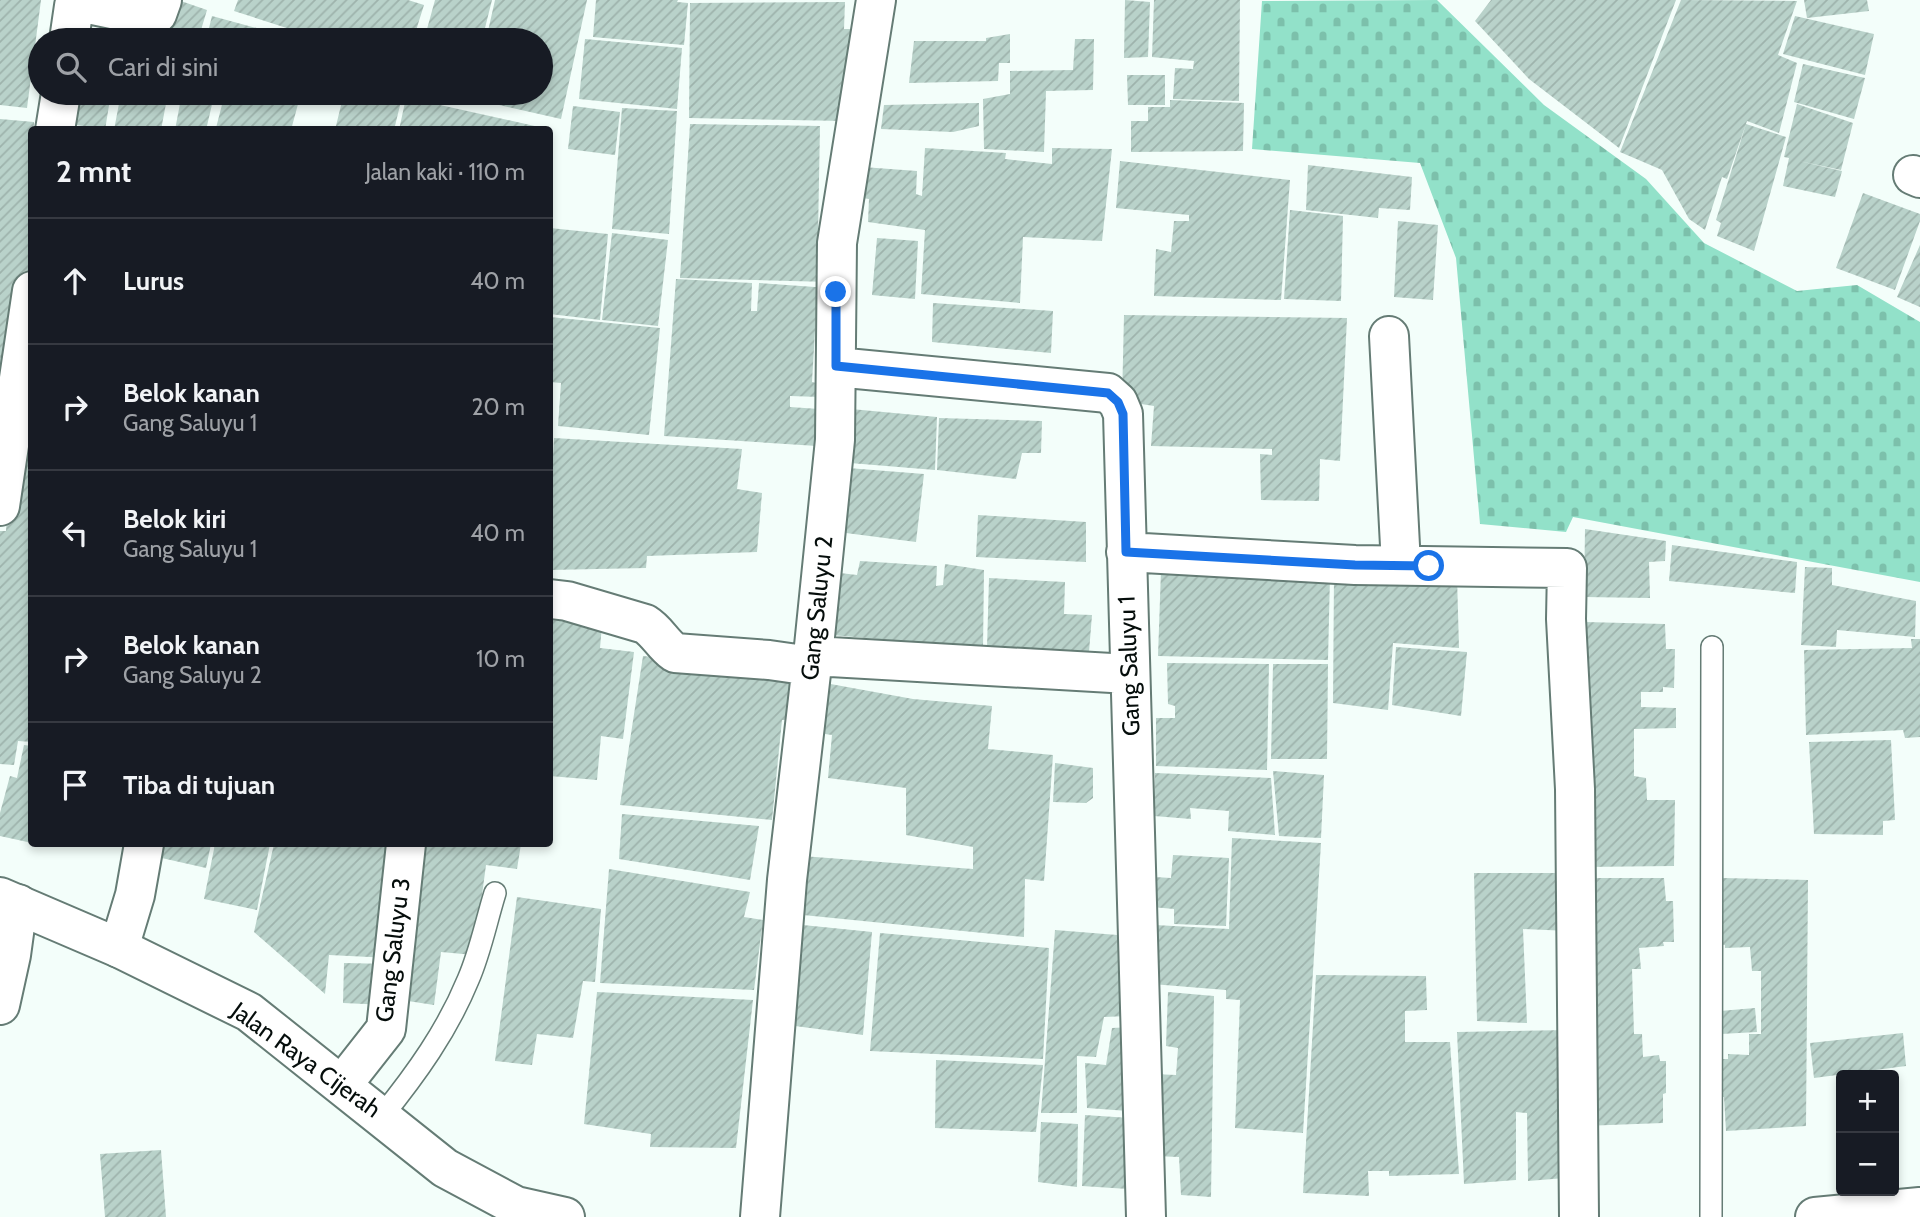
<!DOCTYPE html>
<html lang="id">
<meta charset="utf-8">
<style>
body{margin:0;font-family:Cabin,sans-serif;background:#20242c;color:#f1f3f6}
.controls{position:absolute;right:21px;bottom:21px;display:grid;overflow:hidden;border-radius:7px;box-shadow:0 4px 10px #0003}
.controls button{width:63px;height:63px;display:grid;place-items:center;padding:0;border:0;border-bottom:2px solid #363941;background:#171b24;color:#f1f3f6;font:35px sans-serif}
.stop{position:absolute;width:21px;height:21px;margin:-16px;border:5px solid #1a73e8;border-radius:50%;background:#fff}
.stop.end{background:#1a73e8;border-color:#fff;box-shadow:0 2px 7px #0008}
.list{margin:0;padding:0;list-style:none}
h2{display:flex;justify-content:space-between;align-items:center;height:91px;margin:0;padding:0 28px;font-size:30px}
h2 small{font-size:23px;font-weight:400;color:#9ea1a6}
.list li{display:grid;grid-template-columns:46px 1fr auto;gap:21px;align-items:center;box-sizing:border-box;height:126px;padding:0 28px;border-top:2px solid #363941}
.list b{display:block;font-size:26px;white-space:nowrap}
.list p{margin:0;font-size:23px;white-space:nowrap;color:#9ea1a6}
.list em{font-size:23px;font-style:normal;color:#9ea1a6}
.icon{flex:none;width:38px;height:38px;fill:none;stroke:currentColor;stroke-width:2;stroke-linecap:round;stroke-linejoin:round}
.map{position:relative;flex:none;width:1920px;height:1217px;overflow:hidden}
.search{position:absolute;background:#171b24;box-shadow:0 4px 10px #0003;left:28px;top:28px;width:525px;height:77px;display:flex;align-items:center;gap:18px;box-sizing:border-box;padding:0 24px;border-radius:38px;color:#9ea1a6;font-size:26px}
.panel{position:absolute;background:#171b24;box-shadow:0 4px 10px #0003;left:28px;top:126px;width:525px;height:721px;border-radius:7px}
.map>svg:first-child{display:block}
.cemetery{fill:url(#cemetery-stones)}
.building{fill:url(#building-hatch)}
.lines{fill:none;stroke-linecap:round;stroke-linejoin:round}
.lane-casing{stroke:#657c75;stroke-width:24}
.street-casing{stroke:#657c75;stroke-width:42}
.secondary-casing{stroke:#657c75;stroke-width:42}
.lane{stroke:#fff;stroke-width:21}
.street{stroke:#fff;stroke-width:38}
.secondary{stroke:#fff;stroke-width:38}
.route{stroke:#1a73e8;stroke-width:9}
.labels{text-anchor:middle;stroke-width:5;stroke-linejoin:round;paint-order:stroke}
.street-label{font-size:24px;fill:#050d0b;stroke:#fff}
</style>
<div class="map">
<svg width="1920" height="1217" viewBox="0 0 1920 1217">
<defs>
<pattern id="cemetery-stones" width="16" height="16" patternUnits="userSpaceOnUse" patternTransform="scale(1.75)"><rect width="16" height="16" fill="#92e1c9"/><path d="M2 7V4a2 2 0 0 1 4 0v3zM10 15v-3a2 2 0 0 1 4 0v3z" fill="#7cc0ab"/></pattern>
<pattern id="building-hatch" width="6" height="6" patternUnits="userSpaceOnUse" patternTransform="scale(1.75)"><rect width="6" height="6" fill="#b9d2ca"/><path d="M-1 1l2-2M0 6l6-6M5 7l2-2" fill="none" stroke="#9eb3ac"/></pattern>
</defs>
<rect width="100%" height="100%" fill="#f3fefa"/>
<path class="cemetery" d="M 1437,0 L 1544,105 L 1646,179 L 1704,243 L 1797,291 L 1857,285 L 1920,322 L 1920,582 L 1573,517 L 1566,532 L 1480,524 L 1456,258 L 1420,163 L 1252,149 L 1262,1 Z"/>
<path class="building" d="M 0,0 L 41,0 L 27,108 L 0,105 Z
M 169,0 L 178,0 L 207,10 L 198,40 L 157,40 Z
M 238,0 L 408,0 L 424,5 L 413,40 L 324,40 L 234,11 Z
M 435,0 L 492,0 L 482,40 L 424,40 Z
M 495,0 L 587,0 L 561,119 L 473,99 L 475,93 L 541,93 L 541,40 L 486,40 Z
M 596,0 L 678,0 L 677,2 L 688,3 L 684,45 L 593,37 Z
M 1125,0 L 1150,2 L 1148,57 L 1124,58 Z
M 1154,0 L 1240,0 L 1239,101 L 1173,99 L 1175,68 L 1193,69 L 1194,61 L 1152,57 Z
M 1491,0 L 1676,0 L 1619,148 L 1529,79 L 1475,21 Z
M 1681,0 L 1797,1 L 1778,55 L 1797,63 L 1779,133 L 1747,121 L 1727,179 L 1722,177 L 1705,230 L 1689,219 L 1662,170 L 1620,152 Z
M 1804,0 L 1867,0 L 1869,11 L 1807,18 Z
M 845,2 L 844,29 L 853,29 L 844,121 L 689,118 L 690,3 Z
M 212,16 L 297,39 L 297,40 L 206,40 Z
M 1795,16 L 1874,34 L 1865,75 L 1783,54 Z
M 1010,34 L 1010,63 L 999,63 L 998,81 L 909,83 L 914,41 L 986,41 L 986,38 Z
M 585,39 L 682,48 L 677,109 L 579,99 Z
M 1075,39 L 1094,39 L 1093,90 L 1046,91 L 1044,152 L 984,149 L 983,99 L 1010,94 L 1010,71 L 1073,70 Z
M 1803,64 L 1865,78 L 1854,119 L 1794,102 Z
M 1127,75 L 1165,75 L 1165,105 L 1128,105 Z
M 66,93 L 111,93 L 105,130 L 82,130 L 83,126 L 69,124 Z
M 121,93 L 168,93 L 161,130 L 114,130 Z
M 182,93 L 214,96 L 206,130 L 175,130 Z
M 225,93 L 301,93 L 291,130 L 222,130 L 216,128 Z
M 344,93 L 403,93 L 394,130 L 335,130 Z
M 407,93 L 432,97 L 431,103 L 539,127 L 539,130 L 399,130 Z
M 1170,100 L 1244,103 L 1243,151 L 1131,152 L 1131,121 L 1148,121 L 1148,107 L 1170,107 Z
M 979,103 L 979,126 L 953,132 L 881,129 L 884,105 Z
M 1797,104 L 1853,123 L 1841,170 L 1799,161 L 1842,171 L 1835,197 L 1783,186 L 1789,158 L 1784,157 Z
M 573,106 L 620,112 L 615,155 L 568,149 Z
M 622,108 L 677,111 L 669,234 L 612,229 Z
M 0,119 L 34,122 L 34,130 L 32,130 L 32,235 L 23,367 L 0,365 Z
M 690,124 L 820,126 L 818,234 L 832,237 L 830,282 L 680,278 Z
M 1746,124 L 1786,137 L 1754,251 L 1717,236 L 1721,223 L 1716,220 Z
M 925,148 L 1006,153 L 1005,159 L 1052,164 L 1052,148 L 1112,149 L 1102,241 L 1023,237 L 1020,303 L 921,294 L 925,230 L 868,222 L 869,199 L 862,198 L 863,167 L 917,171 L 916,194 L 922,196 Z
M 1120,161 L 1290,180 L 1281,300 L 1154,296 L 1156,249 L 1171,252 L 1174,221 L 1189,221 L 1189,215 L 1116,208 Z
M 1308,165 L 1412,177 L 1410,210 L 1379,208 L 1378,218 L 1306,210 Z
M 1863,193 L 1920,214 L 1920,221 L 1895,290 L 1836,268 Z
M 1290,210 L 1343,216 L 1341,301 L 1284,299 Z
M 1398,221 L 1438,225 L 1433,300 L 1394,297 Z
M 550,228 L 608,234 L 600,320 L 550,314 Z
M 612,233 L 668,240 L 658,326 L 602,320 Z
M 877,238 L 918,241 L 915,299 L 872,295 Z
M 1920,245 L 1920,307 L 1897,297 Z
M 676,279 L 752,283 L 751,311 L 757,311 L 759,283 L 829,288 L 827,315 L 816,314 L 812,382 L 821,384 L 820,397 L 790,396 L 790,407 L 819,409 L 817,446 L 664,436 Z
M 933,303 L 1053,311 L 1051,353 L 932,342 Z
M 1124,315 L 1347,318 L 1340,461 L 1320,459 L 1319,501 L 1261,500 L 1260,454 L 1272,455 L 1272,449 L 1151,446 L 1154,406 L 1122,401 Z
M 550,317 L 660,328 L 649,435 L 558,426 L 561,383 L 550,382 Z
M 851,409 L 937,417 L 935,470 L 838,462 Z
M 939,418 L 1042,421 L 1041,453 L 1022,453 L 1016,479 L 937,470 Z
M 554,438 L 742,449 L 737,489 L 762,493 L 757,552 L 647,556 L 646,568 L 550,570 L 550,509 Z
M 11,443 L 32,446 L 32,742 L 18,741 L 14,765 L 0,764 L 0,531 L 6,531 Z
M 848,468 L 924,474 L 916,542 L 846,533 Z
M 978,515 L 1086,522 L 1086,562 L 976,557 Z
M 1585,529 L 1666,541 L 1665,561 L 1649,562 L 1650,598 L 1584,597 Z
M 1672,545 L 1797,562 L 1795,593 L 1669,581 Z
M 860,561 L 937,566 L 936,586 L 943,585 L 945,564 L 984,570 L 983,648 L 831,635 L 840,573 L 857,575 Z
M 1805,567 L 1832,568 L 1832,585 L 1916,601 L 1915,637 L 1837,630 L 1836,647 L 1801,645 Z
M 1161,570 L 1330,576 L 1328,660 L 1158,656 Z
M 1334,576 L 1457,577 L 1459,648 L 1393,643 L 1388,710 L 1333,703 Z
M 989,578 L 1065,582 L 1064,614 L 1092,615 L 1089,652 L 987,648 Z
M 550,620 L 602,625 L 600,648 L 634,652 L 623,739 L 601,736 L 597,780 L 550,776 Z
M 1585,622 L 1665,624 L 1666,649 L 1675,649 L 1674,688 L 1663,687 L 1663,692 L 1641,692 L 1641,707 L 1676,708 L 1676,728 L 1634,729 L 1634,776 L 1646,778 L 1647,800 L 1675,800 L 1674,866 L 1584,867 Z
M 1911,639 L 1920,639 L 1920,737 L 1905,738 L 1903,730 L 1806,735 L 1804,650 L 1912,648 Z
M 1396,647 L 1467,652 L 1461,716 L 1392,705 Z
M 643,656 L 795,672 L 790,720 L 782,720 L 772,820 L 620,805 Z
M 1167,663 L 1269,664 L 1267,770 L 1156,766 L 1156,718 L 1175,718 L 1175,706 L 1168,704 Z
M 1273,664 L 1328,664 L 1327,759 L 1271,759 Z
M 825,683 L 913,699 L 992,706 L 988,749 L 1053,755 L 1044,881 L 1025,879 L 1024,937 L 793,914 L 802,856 L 973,869 L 973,847 L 906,835 L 906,788 L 828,778 L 832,735 L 818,733 Z
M 1891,740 L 1895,820 L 1883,821 L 1883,835 L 1814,834 L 1809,742 Z
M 24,745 L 32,746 L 32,843 L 0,836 L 0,813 L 10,776 L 17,778 Z
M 1055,763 L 1093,768 L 1093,798 L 1086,803 L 1053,802 Z
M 1273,771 L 1324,775 L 1321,838 L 1279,836 Z
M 1155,773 L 1271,778 L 1275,835 L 1228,831 L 1229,811 L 1190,808 L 1191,819 L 1154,816 Z
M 622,814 L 759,826 L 750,880 L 619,859 Z
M 1232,838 L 1321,843 L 1303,1133 L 1235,1128 L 1240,1000 L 1226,999 L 1226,990 L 1152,984 L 1155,925 L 1229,929 Z
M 146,844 L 211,844 L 206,868 L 144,854 Z
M 215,844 L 270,844 L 257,910 L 204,899 Z
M 274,844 L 395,844 L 390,958 L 329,955 L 325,994 L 254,932 Z
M 413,844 L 521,844 L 517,869 L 486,865 L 474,955 L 441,952 L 434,1005 L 395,999 Z
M 1173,855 L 1229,858 L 1226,926 L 1174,924 L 1174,909 L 1152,907 L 1155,877 L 1171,878 Z
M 609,869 L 750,892 L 744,917 L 763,920 L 754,990 L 600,983 Z
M 1474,873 L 1565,873 L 1569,931 L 1523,929 L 1527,1023 L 1477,1021 Z
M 1585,878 L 1664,878 L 1666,901 L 1673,901 L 1674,942 L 1663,942 L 1664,946 L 1639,948 L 1641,969 L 1632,969 L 1634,1034 L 1642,1034 L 1643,1057 L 1659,1055 L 1660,1061 L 1666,1061 L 1666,1093 L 1663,1094 L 1663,1123 L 1583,1126 Z
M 1722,878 L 1808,880 L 1806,1126 L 1726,1131 L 1724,1097 L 1718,1097 L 1717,1059 L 1728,1059 L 1728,1054 L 1749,1055 L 1749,1034 L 1761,1034 L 1761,971 L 1752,971 L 1750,947 L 1725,948 L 1725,945 L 1715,944 L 1721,908 Z
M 517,897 L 601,909 L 595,982 L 583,981 L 573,1038 L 537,1034 L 532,1065 L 495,1061 Z
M 793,924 L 872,932 L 863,1035 L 780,1024 Z
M 1055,930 L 1130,936 L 1128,1016 L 1104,1017 L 1096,1057 L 1077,1056 L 1077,1113 L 1041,1113 Z
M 880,933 L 1049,948 L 1043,1059 L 870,1051 Z
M 344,963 L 391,964 L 387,1005 L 343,1003 Z
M 1316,975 L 1426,976 L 1427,1010 L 1405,1011 L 1405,1042 L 1450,1042 L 1459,1174 L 1389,1176 L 1389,1171 L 1368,1171 L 1369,1196 L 1303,1193 Z
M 597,992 L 753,1000 L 736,1148 L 650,1147 L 651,1134 L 584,1124 Z
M 1168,992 L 1214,996 L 1211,1197 L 1181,1195 L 1179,1157 L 1153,1156 L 1154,1074 L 1176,1075 L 1178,1048 L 1166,1046 Z
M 1755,1008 L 1757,1032 L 1721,1034 L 1720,1011 Z
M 1133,1027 L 1128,1111 L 1087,1108 L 1085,1063 L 1106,1065 L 1112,1028 Z
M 1571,1030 L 1565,1178 L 1528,1181 L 1527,1113 L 1516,1112 L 1516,1180 L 1464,1184 L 1457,1032 Z
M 1903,1033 L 1906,1066 L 1814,1078 L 1810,1043 Z
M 936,1060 L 1043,1065 L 1036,1132 L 935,1128 Z
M 1085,1115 L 1130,1118 L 1128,1189 L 1082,1186 Z
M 1041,1122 L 1078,1124 L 1077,1187 L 1038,1182 Z
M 161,1150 L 166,1217 L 105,1217 L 100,1154 Z"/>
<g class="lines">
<g class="lane-casing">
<path id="lane" d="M 382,1116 C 416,1074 447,1031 468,980 C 480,953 486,922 495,893
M 1711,1217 L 1712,647"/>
</g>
<g class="street-casing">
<path id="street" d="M 69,40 L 74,6 L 83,3 L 140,15 L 157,14 L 162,0
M 55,130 L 61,93
M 1913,175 L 1920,178
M 1389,336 L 1401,565
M 836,367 L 1108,393 L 1118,402 L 1123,414 L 1146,1217
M 0,506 L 32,291
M 1126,552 L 1355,565 L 1567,568 L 1566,619 L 1575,789 L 1579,1217
M 550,599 L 567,601 L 645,624 C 658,632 662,644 675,653 L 769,660 L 811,666
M 813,656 L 1129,674
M 119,948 L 135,895 L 144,844
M 0,1005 L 11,955 L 18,904
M 342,1085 L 386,1029 L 406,844
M 760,1217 L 787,880 L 813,656 L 835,440 L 837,243 L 876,0"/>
</g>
<g class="secondary-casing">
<path id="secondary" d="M 0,897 L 119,948 L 249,1012 L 445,1168 L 516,1206 L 565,1217
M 1815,1217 L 1920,1207"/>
</g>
<use href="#lane" class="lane"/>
<use href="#street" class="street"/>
<use href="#secondary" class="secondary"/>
</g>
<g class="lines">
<path class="route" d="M 836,292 L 836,366 L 1108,393 L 1118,402 L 1123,414 L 1126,552 L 1355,565 L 1429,566"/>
</g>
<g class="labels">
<g class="street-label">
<text transform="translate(817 608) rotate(-84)" y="8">Gang Saluyu 2</text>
<text transform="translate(1129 666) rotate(-92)" y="8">Gang Saluyu 1</text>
<text transform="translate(393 950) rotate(-83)" y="8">Gang Saluyu 3</text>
<text transform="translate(306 1060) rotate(36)" y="8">Jalan Raya Cijerah</text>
</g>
</g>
</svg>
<div class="controls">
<button>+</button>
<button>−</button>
</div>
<div class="stop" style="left:1429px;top:566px"></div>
<div class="stop end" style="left:836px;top:292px"></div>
<div class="search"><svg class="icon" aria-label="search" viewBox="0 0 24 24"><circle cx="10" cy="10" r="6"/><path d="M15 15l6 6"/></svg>Cari di sini</div>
<section class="panel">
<h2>2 mnt<small>Jalan kaki · 110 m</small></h2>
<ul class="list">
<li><svg class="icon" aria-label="ahead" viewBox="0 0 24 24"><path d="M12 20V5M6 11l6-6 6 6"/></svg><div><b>Lurus</b></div><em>40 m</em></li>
<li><svg class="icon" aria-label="right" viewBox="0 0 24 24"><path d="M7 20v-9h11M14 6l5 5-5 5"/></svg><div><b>Belok kanan</b><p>Gang Saluyu 1</p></div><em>20 m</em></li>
<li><svg class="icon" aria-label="left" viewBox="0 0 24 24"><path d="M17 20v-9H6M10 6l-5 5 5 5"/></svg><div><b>Belok kiri</b><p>Gang Saluyu 1</p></div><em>40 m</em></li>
<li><svg class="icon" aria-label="right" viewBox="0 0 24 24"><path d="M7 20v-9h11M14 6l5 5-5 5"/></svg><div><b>Belok kanan</b><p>Gang Saluyu 2</p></div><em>10 m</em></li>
<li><svg class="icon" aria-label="arrive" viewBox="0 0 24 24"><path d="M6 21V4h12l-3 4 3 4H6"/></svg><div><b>Tiba di tujuan</b></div></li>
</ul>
</section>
</div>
